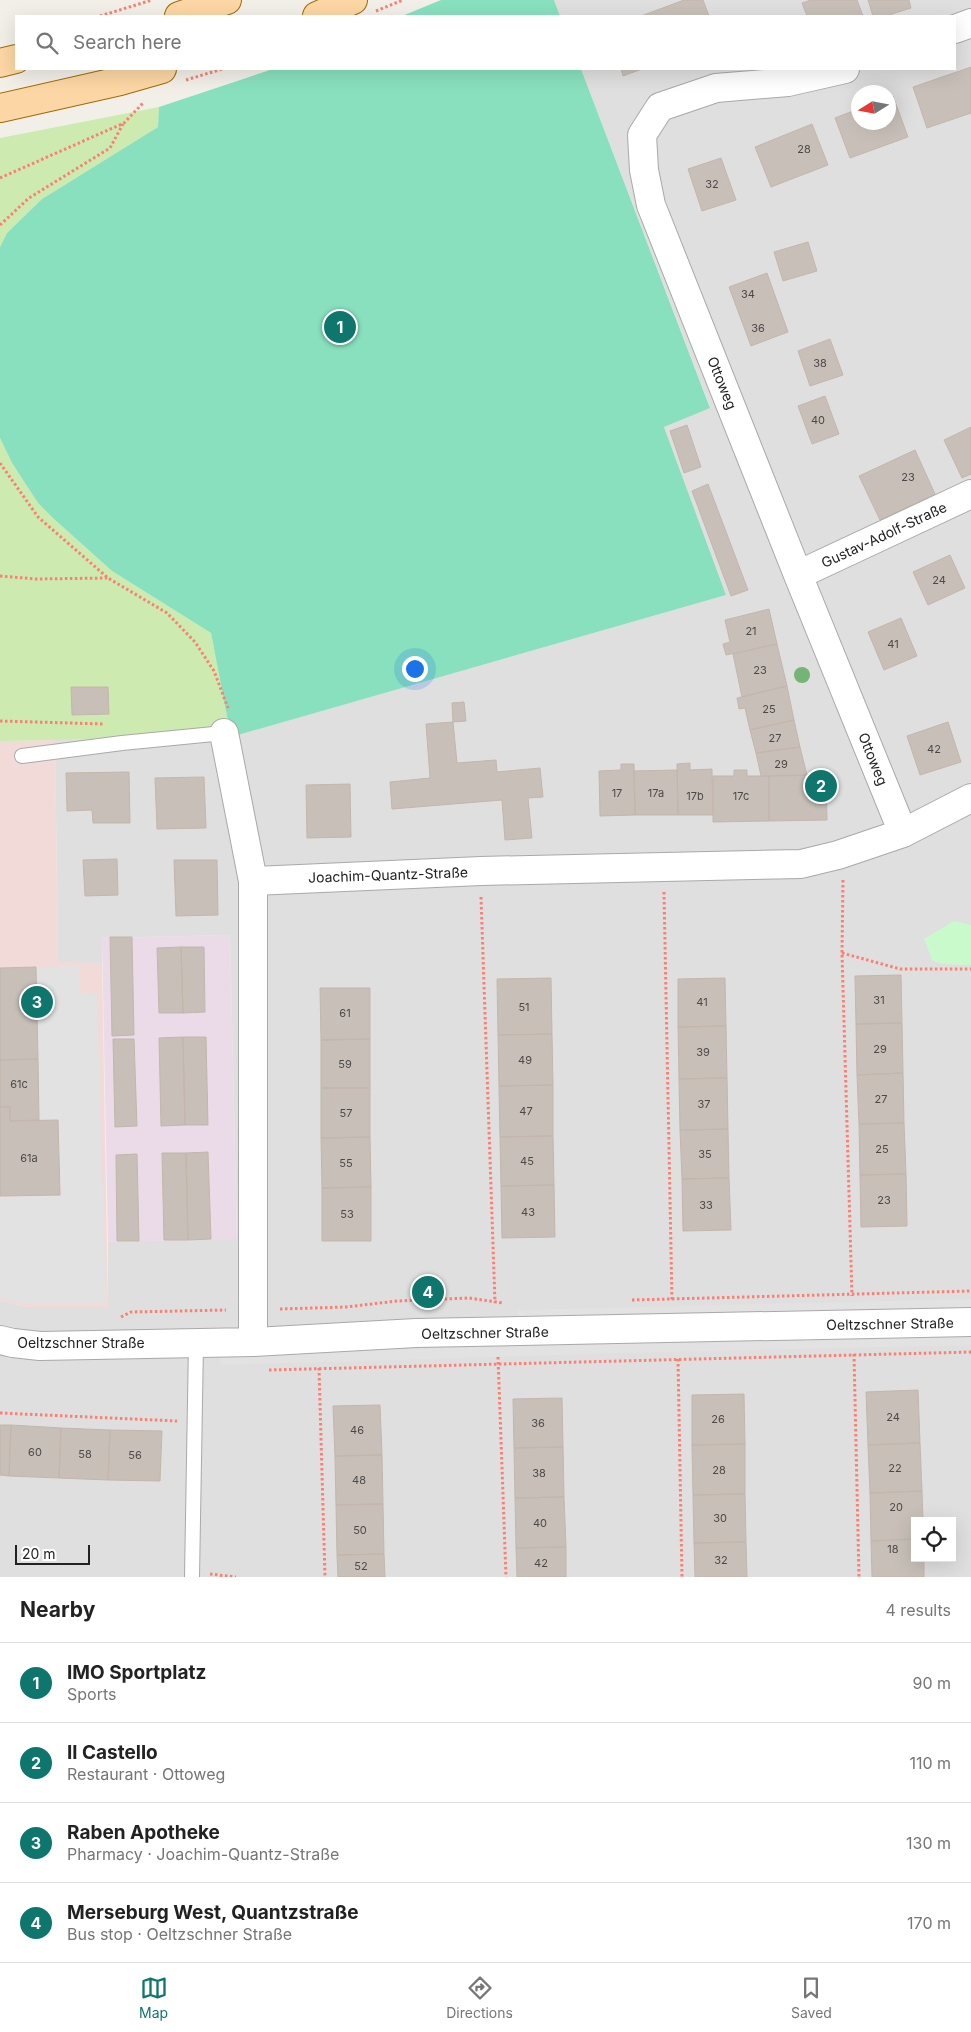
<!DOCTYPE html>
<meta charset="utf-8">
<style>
body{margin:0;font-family:Inter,sans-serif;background:#f2f2f2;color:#222}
.controls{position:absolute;right:15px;bottom:15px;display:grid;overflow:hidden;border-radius:0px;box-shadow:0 5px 20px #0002}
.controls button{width:45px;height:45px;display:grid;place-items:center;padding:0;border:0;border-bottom:1px solid #e0e0e0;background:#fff;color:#222;font:25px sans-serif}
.compass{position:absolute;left:851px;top:85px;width:45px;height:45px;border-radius:50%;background:#fff;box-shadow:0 5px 20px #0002;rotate:259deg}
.scale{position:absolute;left:15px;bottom:12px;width:75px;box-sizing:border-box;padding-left:5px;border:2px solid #222;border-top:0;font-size:14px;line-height:18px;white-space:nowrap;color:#222;-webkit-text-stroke:4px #fff;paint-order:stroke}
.you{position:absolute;left:414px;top:668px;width:18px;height:18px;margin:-12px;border:4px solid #fff;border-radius:50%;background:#1a73e8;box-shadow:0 0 0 8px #1a73e833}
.badge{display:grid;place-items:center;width:32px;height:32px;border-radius:50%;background:#0f766e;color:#fff;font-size:16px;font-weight:700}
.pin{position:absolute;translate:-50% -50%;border:2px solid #fff;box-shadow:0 1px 5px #0006}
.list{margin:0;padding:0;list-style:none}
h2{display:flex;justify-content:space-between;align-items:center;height:65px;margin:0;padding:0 20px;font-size:21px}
h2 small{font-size:16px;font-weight:400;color:#767676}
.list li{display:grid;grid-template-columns:32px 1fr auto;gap:15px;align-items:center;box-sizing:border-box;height:80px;padding:0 20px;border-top:1px solid #e0e0e0}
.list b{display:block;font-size:19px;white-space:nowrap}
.list p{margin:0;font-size:16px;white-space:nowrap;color:#767676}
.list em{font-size:16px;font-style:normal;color:#767676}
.icon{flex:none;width:28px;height:28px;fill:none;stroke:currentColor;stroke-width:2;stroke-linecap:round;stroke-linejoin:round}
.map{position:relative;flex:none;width:971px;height:1577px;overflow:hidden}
.search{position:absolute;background:#fff;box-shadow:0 5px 20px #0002;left:15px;right:15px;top:15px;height:55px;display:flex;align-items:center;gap:12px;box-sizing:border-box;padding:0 18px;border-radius:0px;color:#767676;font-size:19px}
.sheet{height:385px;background:#fff}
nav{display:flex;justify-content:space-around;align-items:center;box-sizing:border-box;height:70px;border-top:1px solid #e0e0e0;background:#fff;font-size:14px;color:#767676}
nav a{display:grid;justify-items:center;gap:2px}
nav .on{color:#0f766e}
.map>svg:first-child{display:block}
.residential{fill:#e0dfdf;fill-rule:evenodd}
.commercial{fill:#f2dad9}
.industrial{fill:#ebdbe8}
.grass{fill:#cdebb0}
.park{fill:#c8facc}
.pitch{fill:#88e0be}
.parking{fill:#e2e2e2}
.building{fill:#c7bfb8;stroke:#c4b6ab}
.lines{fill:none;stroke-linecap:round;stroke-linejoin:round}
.service-casing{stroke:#a9a9a9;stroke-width:16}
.minor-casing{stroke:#a9a9a9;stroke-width:30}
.primary-casing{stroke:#a06b00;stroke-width:30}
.path{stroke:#fa8072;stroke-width:3;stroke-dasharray:2.5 2.5;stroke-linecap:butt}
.service{stroke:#fff;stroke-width:14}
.minor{stroke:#fff;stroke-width:28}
.primary{stroke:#fcd6a4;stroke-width:28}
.tree{fill:#74b475}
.labels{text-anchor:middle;stroke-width:4;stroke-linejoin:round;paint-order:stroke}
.number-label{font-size:11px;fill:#4b4948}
.street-label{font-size:14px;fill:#222;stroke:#fff}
</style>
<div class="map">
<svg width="971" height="1577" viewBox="0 0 971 1577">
<rect width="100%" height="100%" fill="#f2efe9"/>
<path class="residential" d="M 554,0 L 971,0 L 971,1577 L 0,1577 L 0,1300 L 26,1307 L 108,1307 L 108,1242 L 237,1238 L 230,935 L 102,938 L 102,963 L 58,963 L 55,740 L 231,737 L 726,595 L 664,427 L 710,407 L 581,69 L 955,69 L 955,16 L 560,16 ZM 858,92 L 888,92 L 888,122 L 858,122 ZM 915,1521 L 952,1521 L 952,1558 L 915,1558 Z"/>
<path class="commercial" d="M 55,740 L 58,962 L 102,963 L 108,1307 L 26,1307 L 0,1300 L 0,741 Z"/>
<path class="industrial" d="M 230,935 L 237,1239 L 108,1242 L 102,938 Z"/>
<path class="grass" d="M 159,107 L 158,127 L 42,199 L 7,233 L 0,247 L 0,138 Z
M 0,438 L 12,463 L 38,503 L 54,519 L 112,571 L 211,633 L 231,737 L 0,741 Z"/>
<path class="park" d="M 954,921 L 971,925 L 971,965 L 942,964 L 932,960 L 924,939 Z"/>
<path class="pitch" d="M 441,0 L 554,0 L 560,16 L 402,16 Z
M 273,69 L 581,69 L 710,408 L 664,427 L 726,595 L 231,737 L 211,633 L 112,571 L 54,519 L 38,503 L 12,463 L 0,438 L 0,247 L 7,233 L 42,199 L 158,127 L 159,107 Z"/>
<path class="parking" d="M 79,966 L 79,993 L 97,994 L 106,1303 L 26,1304 L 0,1298 L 0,1197 L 61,1195 L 58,1120 L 39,1120 L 36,967 Z
M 971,1299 L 971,1309 L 517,1321 L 518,1310 Z
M 907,1336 L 971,1336 L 971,1345 L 659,1352 L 220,1365 L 221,1354 Z"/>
<path class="building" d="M 684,0 L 703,0 L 709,16 L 641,16 Z
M 811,0 L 857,0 L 863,16 L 807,16 L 802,3 Z
M 868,0 L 909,0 L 911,8 L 886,16 L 873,16 Z
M 971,67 L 971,113 L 927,128 L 913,87 Z
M 621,69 L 642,69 L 623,76 Z
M 893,96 L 908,137 L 850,158 L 835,118 L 858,109 L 858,122 L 888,122 L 888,98 Z
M 812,124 L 828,165 L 771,187 L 755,147 Z
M 721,158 L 736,200 L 702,211 L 688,169 Z
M 808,242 L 817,271 L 783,281 L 774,252 Z
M 767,273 L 788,332 L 751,346 L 729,287 Z
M 830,339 L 843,375 L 810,386 L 798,351 Z
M 825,396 L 839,434 L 812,444 L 798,406 Z
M 687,425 L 701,467 L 684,473 L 670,431 Z
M 971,427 L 971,474 L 962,478 L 944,440 Z
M 915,450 L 935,494 L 880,520 L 859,476 Z
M 708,484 L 748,590 L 731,596 L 692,491 Z
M 950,555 L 965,588 L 928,605 L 913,572 Z
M 769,609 L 777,644 L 726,655 L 723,644 L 730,642 L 725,620 Z
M 901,618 L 917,656 L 884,670 L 868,632 Z
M 777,644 L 787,686 L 742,697 L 733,654 Z
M 787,686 L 794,720 L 750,730 L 745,708 L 739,709 L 737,698 Z
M 71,687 L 108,687 L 109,714 L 72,715 Z
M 464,702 L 466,721 L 453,722 L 452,703 Z
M 794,720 L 800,747 L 756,753 L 750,730 Z
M 453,722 L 457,763 L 496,760 L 497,772 L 540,768 L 543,797 L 528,798 L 532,838 L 505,840 L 502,800 L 392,809 L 390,782 L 430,778 L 426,724 Z
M 948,722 L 961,762 L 920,775 L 907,736 Z
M 800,747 L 807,775 L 761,776 L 756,753 Z
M 690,763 L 690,770 L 712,769 L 713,815 L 678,815 L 677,764 Z
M 621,764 L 634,764 L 635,815 L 600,816 L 599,771 L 621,770 Z
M 677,770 L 678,815 L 635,815 L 634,771 Z
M 734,770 L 747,770 L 747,776 L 769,776 L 769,821 L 713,822 L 713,776 L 734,776 Z
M 129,772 L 130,823 L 93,823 L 92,810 L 67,811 L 66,773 Z
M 826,775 L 827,820 L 769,821 L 769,776 Z
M 204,777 L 206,828 L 157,829 L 155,778 Z
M 350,784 L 351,837 L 307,838 L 306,785 Z
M 117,859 L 118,895 L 85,896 L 83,860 Z
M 174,860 L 217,860 L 218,915 L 176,916 Z
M 110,937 L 132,937 L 134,1035 L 112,1036 Z
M 181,947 L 183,1013 L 159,1013 L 157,948 Z
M 181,947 L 204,947 L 205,1012 L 183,1013 Z
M 36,967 L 38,1059 L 0,1060 L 0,968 Z
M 901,975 L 902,1023 L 856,1024 L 855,976 Z
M 551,978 L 552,1034 L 498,1035 L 497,979 Z
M 725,978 L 726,1026 L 678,1027 L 678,979 Z
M 320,988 L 370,988 L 370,1039 L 321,1040 Z
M 902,1023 L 903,1073 L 857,1075 L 856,1024 Z
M 726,1026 L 727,1078 L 679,1079 L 678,1027 Z
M 552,1034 L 553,1085 L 499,1086 L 498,1035 Z
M 183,1037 L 185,1125 L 161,1126 L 159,1038 Z
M 183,1037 L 206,1037 L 208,1125 L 185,1125 Z
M 113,1039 L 134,1039 L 137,1126 L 115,1127 Z
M 370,1039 L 370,1088 L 321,1088 L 321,1040 Z
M 38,1059 L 39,1120 L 10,1121 L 10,1107 L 0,1107 L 0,1060 Z
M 903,1073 L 904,1123 L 859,1124 L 857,1075 Z
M 727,1078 L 728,1129 L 680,1130 L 679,1079 Z
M 553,1085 L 553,1136 L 500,1137 L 499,1086 Z
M 321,1088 L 370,1088 L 370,1137 L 321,1138 Z
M 0,1107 L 10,1107 L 10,1121 L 58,1120 L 60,1195 L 0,1196 Z
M 904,1123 L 906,1174 L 860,1175 L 859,1124 Z
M 728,1129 L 729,1178 L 682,1179 L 680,1130 Z
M 553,1136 L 554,1185 L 501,1186 L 500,1137 Z
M 370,1137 L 371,1187 L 322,1188 L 321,1138 Z
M 208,1152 L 211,1239 L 188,1240 L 186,1153 Z
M 162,1153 L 186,1153 L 188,1240 L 164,1240 Z
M 137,1154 L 139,1241 L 117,1241 L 116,1155 Z
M 906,1174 L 907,1226 L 861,1227 L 860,1175 Z
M 729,1178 L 731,1230 L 683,1231 L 682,1179 Z
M 554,1185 L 555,1237 L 502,1238 L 501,1186 Z
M 371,1187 L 371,1241 L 322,1241 L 322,1188 Z
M 918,1390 L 920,1443 L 868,1445 L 866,1392 Z
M 744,1394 L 745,1444 L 692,1445 L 692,1395 Z
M 562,1398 L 563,1447 L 514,1448 L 513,1399 Z
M 380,1405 L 382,1455 L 335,1456 L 333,1406 Z
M 0,1425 L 11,1425 L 9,1476 L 0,1475 Z
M 11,1425 L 61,1428 L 59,1478 L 9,1476 Z
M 61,1428 L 110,1430 L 108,1480 L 59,1478 Z
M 110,1430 L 162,1431 L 160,1481 L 108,1480 Z
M 920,1443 L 922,1491 L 870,1493 L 868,1445 Z
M 745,1444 L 745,1494 L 693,1495 L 692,1445 Z
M 563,1447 L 564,1497 L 515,1498 L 514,1448 Z
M 382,1455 L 383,1504 L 336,1505 L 335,1456 Z
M 922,1491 L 923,1521 L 915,1521 L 915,1539 L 871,1541 L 870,1493 Z
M 745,1494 L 746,1542 L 694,1543 L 693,1495 Z
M 564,1497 L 566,1547 L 516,1548 L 515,1498 Z
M 383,1504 L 384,1554 L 337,1555 L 336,1505 Z
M 915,1539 L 915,1558 L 924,1558 L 924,1577 L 872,1577 L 871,1541 Z
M 746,1542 L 747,1577 L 695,1577 L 694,1543 Z
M 566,1547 L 566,1577 L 517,1577 L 516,1548 Z
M 384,1554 L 385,1577 L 338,1577 L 337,1555 Z"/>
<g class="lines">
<g class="service-casing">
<path id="service" d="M 22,756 L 122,743 L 224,733
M 192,1577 L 196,1343"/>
</g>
<g class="minor-casing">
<path id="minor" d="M 955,29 L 971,23
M 845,69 L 788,82 L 716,88 L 660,107 L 642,135 L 644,170 L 651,205 L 798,575 L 903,833
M 798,575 L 971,494
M 224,733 L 253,881
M 0,1340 L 13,1343 L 40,1346 L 253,1342 L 416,1333 L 971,1322
M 253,1342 L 253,881 L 481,871 L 801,864 L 838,855 L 903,833 L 971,798"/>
</g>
<g class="primary-casing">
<path id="primary" d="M 179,16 L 227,0
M 317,16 L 353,0
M 0,63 L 16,59
M 0,108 L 120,81 L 162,69"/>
</g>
<path class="path" d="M 376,11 L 403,0
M 100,16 L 152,0
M 186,80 L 222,69
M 0,178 L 124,123 L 144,102
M 0,225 L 29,198 L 110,148 L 123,124
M 0,463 L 38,517 L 108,578 L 167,613 L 195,642 L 214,671 L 228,708
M 0,576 L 36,579 L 107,578
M 0,721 L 104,724
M 843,880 L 842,953 L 852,1296
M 664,892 L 672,1301
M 481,897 L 495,1303
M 842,953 L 900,969 L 971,969
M 632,1300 L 971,1291
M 280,1309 L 346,1307 L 397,1301 L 469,1298 L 503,1303
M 121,1317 L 131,1312 L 226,1310
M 854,1354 L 859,1577
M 498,1357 L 506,1577
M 678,1359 L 682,1577
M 319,1368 L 325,1577
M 269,1370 L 971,1352
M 0,1413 L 177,1421
M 210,1574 L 236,1577"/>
<use href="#service" class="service"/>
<use href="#minor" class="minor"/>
<use href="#primary" class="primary"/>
</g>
<circle class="tree" cx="802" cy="675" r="8"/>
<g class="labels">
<g class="number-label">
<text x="804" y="153">28</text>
<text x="712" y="188">32</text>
<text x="748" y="298">34</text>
<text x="758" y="332">36</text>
<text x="820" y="367">38</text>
<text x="818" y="424">40</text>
<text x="908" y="481">23</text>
<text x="939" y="584">24</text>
<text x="751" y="635">21</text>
<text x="893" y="648">41</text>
<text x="760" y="674">23</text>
<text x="769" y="713">25</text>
<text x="775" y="742">27</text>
<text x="934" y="753">42</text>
<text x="781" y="768">29</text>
<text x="617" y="797">17</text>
<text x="656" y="797">17a</text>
<text x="695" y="800">17b</text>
<text x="741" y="800">17c</text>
<text x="879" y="1004">31</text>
<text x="702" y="1006">41</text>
<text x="524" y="1011">51</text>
<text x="345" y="1017">61</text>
<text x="880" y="1053">29</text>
<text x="703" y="1056">39</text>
<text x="525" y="1064">49</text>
<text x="345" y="1068">59</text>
<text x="19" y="1088">61c</text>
<text x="881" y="1103">27</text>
<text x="704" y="1108">37</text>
<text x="526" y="1115">47</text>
<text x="346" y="1117">57</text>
<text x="882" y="1153">25</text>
<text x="705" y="1158">35</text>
<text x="29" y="1162">61a</text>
<text x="527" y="1165">45</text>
<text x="346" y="1167">55</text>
<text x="884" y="1204">23</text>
<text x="706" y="1209">33</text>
<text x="528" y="1216">43</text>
<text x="347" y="1218">53</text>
<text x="893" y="1421">24</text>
<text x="718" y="1423">26</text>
<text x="538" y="1427">36</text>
<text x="357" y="1434">46</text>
<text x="35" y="1456">60</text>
<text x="85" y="1458">58</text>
<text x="135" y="1459">56</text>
<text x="895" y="1472">22</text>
<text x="719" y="1474">28</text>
<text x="539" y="1477">38</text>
<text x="359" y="1484">48</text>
<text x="896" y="1511">20</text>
<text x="720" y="1522">30</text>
<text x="540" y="1527">40</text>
<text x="360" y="1534">50</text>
<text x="893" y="1553">18</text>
<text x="721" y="1564">32</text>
<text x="541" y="1567">42</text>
<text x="361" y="1570">52</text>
</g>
<g class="street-label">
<text transform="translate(722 383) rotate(68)" y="5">Ottoweg</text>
<text transform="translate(884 535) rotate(-25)" y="5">Gustav-Adolf-Straße</text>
<text transform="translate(873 759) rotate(68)" y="5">Ottoweg</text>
<text transform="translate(388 875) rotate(-2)" y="5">Joachim-Quantz-Straße</text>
<text transform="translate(890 1324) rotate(-1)" y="5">Oeltzschner Straße</text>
<text transform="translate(485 1333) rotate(-1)" y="5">Oeltzschner Straße</text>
<text x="81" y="1348">Oeltzschner Straße</text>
</g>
</g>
</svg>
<div class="controls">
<button><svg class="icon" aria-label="locate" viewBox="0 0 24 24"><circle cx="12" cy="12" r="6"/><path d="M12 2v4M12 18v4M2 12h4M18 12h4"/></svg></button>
</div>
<svg class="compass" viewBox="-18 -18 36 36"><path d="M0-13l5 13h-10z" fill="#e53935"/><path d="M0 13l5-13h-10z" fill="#767676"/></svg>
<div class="scale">20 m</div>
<div class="you"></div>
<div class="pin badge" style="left:340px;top:327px">1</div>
<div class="pin badge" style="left:821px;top:786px">2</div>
<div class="pin badge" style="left:37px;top:1002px">3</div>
<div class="pin badge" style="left:428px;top:1292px">4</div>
<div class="search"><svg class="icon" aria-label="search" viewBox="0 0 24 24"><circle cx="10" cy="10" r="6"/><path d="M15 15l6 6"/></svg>Search here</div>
</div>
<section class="sheet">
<h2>Nearby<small>4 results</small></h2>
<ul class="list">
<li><span class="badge">1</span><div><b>IMO Sportplatz</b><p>Sports</p></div><em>90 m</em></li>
<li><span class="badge">2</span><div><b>Il Castello</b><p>Restaurant · Ottoweg</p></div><em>110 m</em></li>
<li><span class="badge">3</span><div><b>Raben Apotheke</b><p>Pharmacy · Joachim-Quantz-Straße</p></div><em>130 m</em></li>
<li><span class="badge">4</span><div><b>Merseburg West, Quantzstraße</b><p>Bus stop · Oeltzschner Straße</p></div><em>170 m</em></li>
</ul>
</section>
<nav>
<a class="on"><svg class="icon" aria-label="map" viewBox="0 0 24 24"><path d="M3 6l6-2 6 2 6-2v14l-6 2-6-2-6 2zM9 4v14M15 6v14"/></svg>Map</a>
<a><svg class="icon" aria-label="directions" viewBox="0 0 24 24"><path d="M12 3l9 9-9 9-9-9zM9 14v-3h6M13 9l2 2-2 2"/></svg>Directions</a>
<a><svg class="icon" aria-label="saved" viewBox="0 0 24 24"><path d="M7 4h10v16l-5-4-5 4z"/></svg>Saved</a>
</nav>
